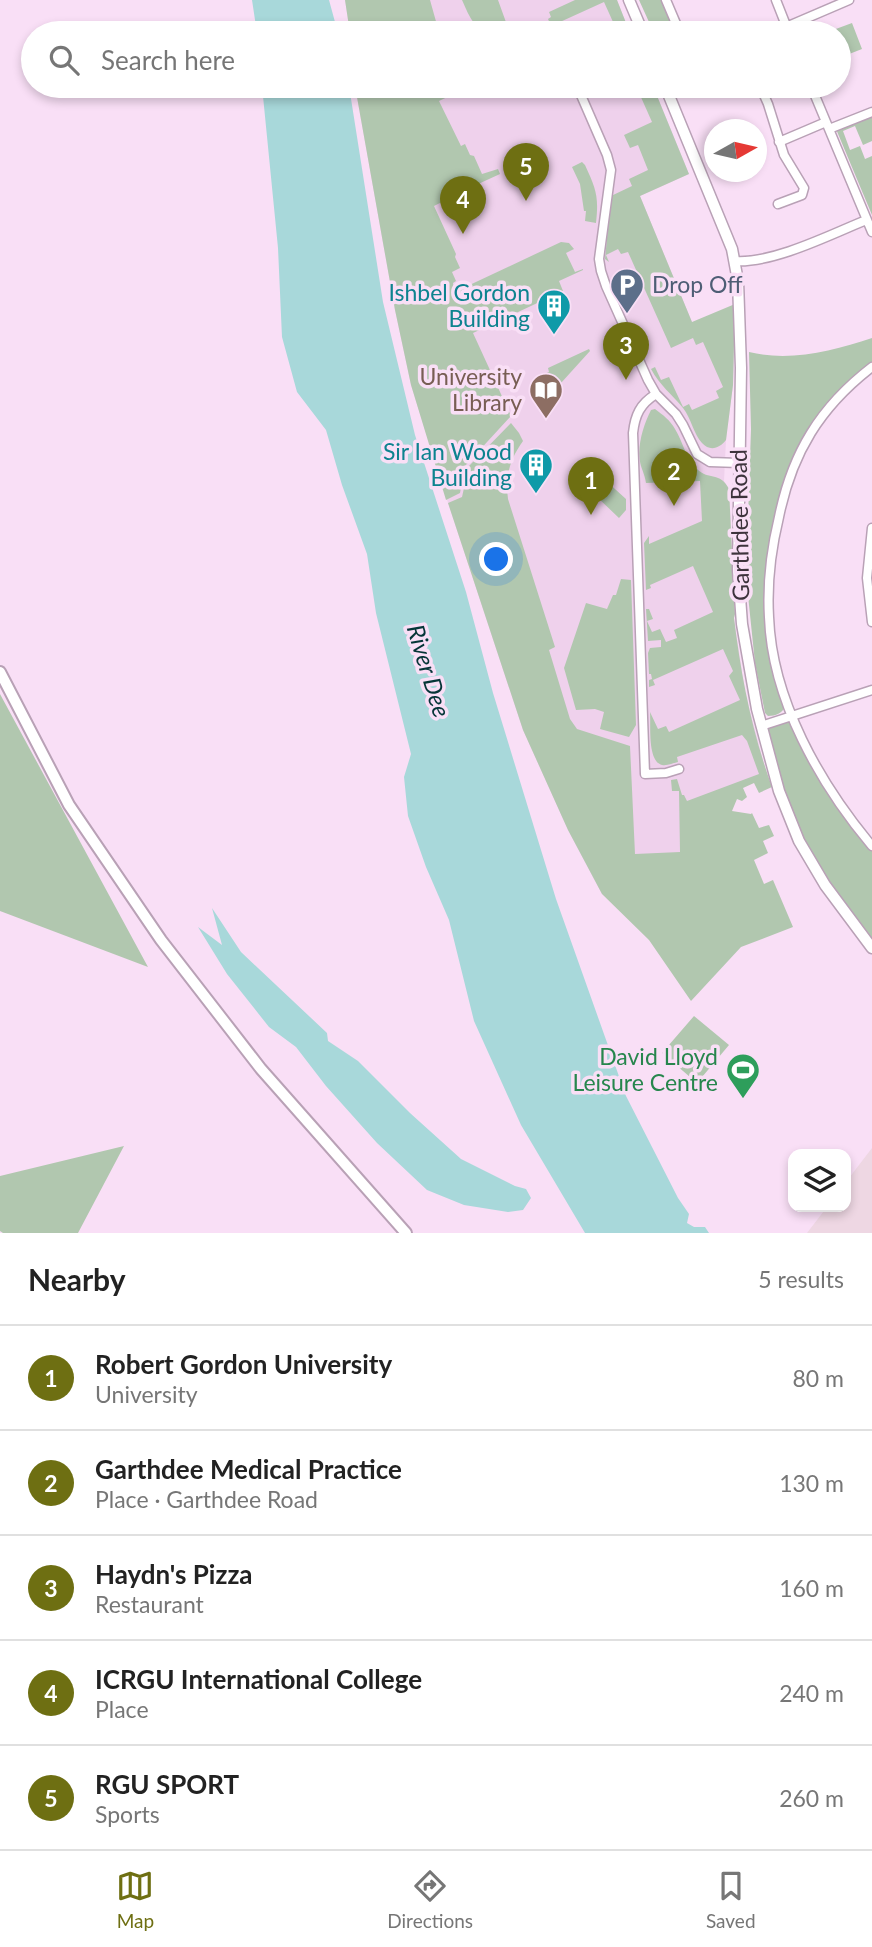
<!DOCTYPE html>
<meta charset="utf-8">
<style>
body{margin:0;font-family:Lato,sans-serif;background:#f6f6f6;color:#222}
.controls{position:absolute;right:21px;bottom:21px;display:grid;overflow:hidden;border-radius:14px;box-shadow:0 4px 10px #0003}
.controls button{width:63px;height:63px;display:grid;place-items:center;padding:0;border:0;border-bottom:2px solid #e0e0e0;background:#fff;color:#222;font:35px sans-serif}
.compass{position:absolute;left:704px;top:119px;width:63px;height:63px;border-radius:50%;background:#fff;box-shadow:0 4px 10px #0003;rotate:82deg}
.you{position:absolute;left:497px;top:560px;width:24px;height:24px;margin:-18px;border:5px solid #fff;border-radius:50%;background:#1a73e8;box-shadow:0 0 0 10px #1a73e833}
.badge{display:grid;place-items:center;width:46px;height:46px;border-radius:50%;background:#6e6f12;color:#fff;font-size:23px;font-weight:700}
.pin{position:absolute;translate:-50% -58px;filter:drop-shadow(0 2px 4px #0008)}
.pin::after{content:'';position:absolute;top:37px;width:24px;height:21px;background:inherit;clip-path:polygon(0 0,100% 0,50% 100%)}
.list{margin:0;padding:0;list-style:none}
h2{display:flex;justify-content:space-between;align-items:center;height:91px;margin:0;padding:0 28px;font-size:30px}
h2 small{font-size:23px;font-weight:400;color:#767676}
.list li{display:grid;grid-template-columns:46px 1fr auto;gap:21px;align-items:center;box-sizing:border-box;height:105px;padding:0 28px;border-top:2px solid #e0e0e0}
.list b{display:block;font-size:26px;white-space:nowrap}
.list p{margin:0;font-size:23px;white-space:nowrap;color:#767676}
.list em{font-size:23px;font-style:normal;color:#767676}
.icon{flex:none;width:38px;height:38px;fill:none;stroke:currentColor;stroke-width:2;stroke-linecap:round;stroke-linejoin:round}
.map{position:relative;flex:none;width:872px;height:1233px;overflow:hidden}
.search{position:absolute;background:#fff;box-shadow:0 4px 10px #0003;left:21px;right:21px;top:21px;height:77px;display:flex;align-items:center;gap:18px;box-sizing:border-box;padding:0 24px;border-radius:38px;color:#767676;font-size:26px}
.sheet{height:616px;background:#fff}
nav{display:flex;justify-content:space-around;align-items:center;box-sizing:border-box;height:98px;border-top:2px solid #e0e0e0;background:#fff;font-size:19px;color:#767676}
nav a{display:grid;justify-items:center;gap:4px}
nav .on{color:#6e6f12}
.map>svg:first-child{display:block}
.commercial{fill:#eed7e3}
.built{fill:#efd1ec}
.green{fill:#b1c7af}
.water{fill:#a8d8da}
.lines{fill:none;stroke-linecap:round;stroke-linejoin:round}
.minor-casing{stroke:#b9a1b6;stroke-width:11}
.tertiary-casing{stroke:#b9a1b6;stroke-width:13}
.secondary-casing{stroke:#b9a1b6;stroke-width:14}
.minor{stroke:#fff;stroke-width:8}
.tertiary{stroke:#fff;stroke-width:10}
.secondary{stroke:#fff;stroke-width:10}
.labels{text-anchor:middle;stroke-width:7;stroke-linejoin:round;paint-order:stroke}
.service-label{font-size:23px;fill:#4e5e75;stroke:#f9dff6;text-anchor:start}
.culture-label{font-size:23px;fill:#0d838f;stroke:#f9dff6;text-anchor:end}
.education-label{font-size:23px;fill:#785e54;stroke:#f9dff6;text-anchor:end}
.street-label{font-size:23px;fill:#3d333c;stroke:#f9dff6}
.leisure-label{font-size:23px;fill:#27864d;stroke:#f9dff6;text-anchor:end}
.water-label{font-size:24px;font-style:italic;fill:#053537;stroke:#f9dff6}
</style>
<div class="map">
<svg width="872" height="1233" viewBox="0 0 872 1233">
<rect width="100%" height="100%" fill="#f9dff6"/>
<path class="commercial" d="M 872,1148 L 872,1233 L 807,1233 L 827,1207 L 846,1207 L 846,1182 Z"/>
<path class="built" d="M 345,0 L 617,0 L 630,33 L 350,33 Z
M 355,86 L 653,86 L 689,174 L 640,196 L 692,322 L 735,341 L 733,385 L 726,440 L 724,481 L 729,489 L 735,614 L 734,618 L 745,692 L 767,775 L 689,804 L 696,859 L 602,894 L 568,830 L 523,730 L 448,503 L 411,385 L 395,310 Z"/>
<path class="green" d="M 345,0 L 430,0 L 437,25 L 436,30 L 441,33 L 350,33 Z
M 462,0 L 498,0 L 507,25 C 478,37 473,25 462,0 Z
M 575,0 L 617,0 L 630,33 L 618,33 L 604,2 L 560,22 L 562,29 C 554,29 551,26 548,19 L 551,17 L 549,12 Z
M 639,0 L 663,0 L 676,33 L 654,33 Z
M 852,23 L 862,49 L 839,58 L 839,33 L 825,33 Z
M 355,86 L 470,86 L 439,101 L 461,146 L 465,144 L 470,155 L 474,156 L 482,174 L 498,169 L 500,174 C 477,184 456,195 434,206 L 456,254 L 455,257 L 460,268 L 452,272 L 456,281 L 453,283 L 454,290 L 461,289 L 561,242 L 569,243 L 574,249 L 566,253 L 575,272 L 583,269 L 583,270 L 559,281 L 563,291 L 473,333 L 511,416 L 465,466 L 460,493 L 446,500 L 411,385 L 395,310 Z
M 636,86 L 653,86 L 689,174 L 640,196 L 692,322 L 735,304 L 733,385 L 726,440 C 720,448 710,452 702,443 C 694,435 691,418 683,408 C 672,394 660,386 651,369 L 655,367 L 661,380 L 669,377 L 683,407 L 689,404 L 692,410 L 719,398 L 716,391 L 723,387 L 703,342 L 696,345 L 693,338 L 671,348 L 628,252 L 621,254 L 618,249 L 606,255 L 609,262 L 605,259 L 611,196 L 632,186 L 629,179 L 648,170 L 638,145 L 630,148 L 624,135 L 652,122 Z
M 872,114 L 872,141 L 863,145 L 855,126 L 843,131 L 850,150 L 860,146 L 865,159 L 872,156 L 872,215 L 836,129 Z
M 582,162 L 585,165 C 596,189 599,196 596,223 L 585,221 L 586,211 L 584,211 L 580,184 L 572,167 Z
M 872,338 L 872,364 C 801,408 774,491 767,570 C 765,592 764,613 766,634 C 770,659 778,683 785,707 C 782,713 776,716 768,716 L 765,713 L 755,663 L 746,576 L 751,429 L 749,352 C 790,362 833,351 872,338 Z
M 589,349 L 590,351 L 561,383 L 542,379 L 542,375 L 549,372 L 548,368 Z
M 655,409 C 663,415 670,420 675,429 C 683,442 686,459 697,469 C 709,481 720,471 729,489 L 735,614 L 734,618 C 741,676 752,732 772,787 L 759,793 L 754,783 L 743,788 L 747,797 L 742,801 L 737,799 L 732,811 L 751,814 L 752,813 L 759,828 L 769,825 L 774,836 L 763,841 L 768,853 L 754,860 L 764,884 L 773,880 L 793,927 L 741,947 L 691,1001 L 649,940 L 602,894 L 568,830 L 523,730 L 448,503 L 462,497 L 469,466 L 511,423 L 519,433 L 523,441 C 510,459 505,476 508,499 L 555,647 L 549,650 L 570,719 L 577,729 L 630,746 L 635,854 L 680,852 L 679,791 L 672,791 L 671,780 L 677,779 L 682,795 L 684,795 L 687,801 L 759,774 L 747,741 L 742,735 L 677,757 L 678,762 C 673,763 667,766 662,765 C 647,761 651,725 650,712 L 658,729 L 666,726 L 669,732 L 740,700 L 729,676 L 733,671 L 723,649 L 653,680 L 655,685 L 649,687 L 649,680 L 652,679 L 651,674 L 649,674 L 648,653 L 650,648 L 661,647 L 661,640 L 648,641 L 646,609 L 649,609 L 653,619 L 647,621 L 652,632 L 660,629 L 666,642 L 677,638 L 674,630 L 713,612 L 693,566 L 650,585 L 651,588 L 646,590 L 644,543 L 649,536 L 649,544 L 702,521 L 700,481 L 646,483 C 645,476 643,472 641,466 C 636,448 643,426 651,410 Z
M 584,461 L 626,499 L 626,510 L 619,518 L 573,474 Z
M 621,579 L 631,580 L 636,725 L 629,737 L 600,729 L 604,712 L 595,709 L 576,710 L 564,668 L 586,603 L 607,609 L 613,595 L 616,595 Z
M 0,694 L 148,967 L 0,911 Z
M 792,716 L 815,763 L 872,846 L 872,948 L 799,841 L 761,726 Z
M 694,1016 L 729,1045 L 697,1083 L 662,1053 Z
M 124,1146 L 78,1233 L 3,1233 L 0,1231 L 0,1176 Z"/>
<path class="water" d="M 252,0 L 329,0 L 338,33 L 257,33 Z
M 262,86 L 349,86 L 383,302 L 415,435 L 466,592 L 493,693 L 556,899 L 626,1096 L 678,1198 L 689,1214 L 687,1223 L 694,1227 L 705,1227 L 709,1233 L 585,1233 L 521,1125 L 474,1021 L 449,920 L 426,867 L 408,816 L 404,777 L 411,754 L 376,613 L 367,554 L 342,485 L 326,430 L 297,392 L 282,337 L 278,248 Z
M 212,908 L 241,952 L 327,1033 L 328,1041 L 358,1061 L 410,1113 L 461,1159 L 515,1186 L 526,1189 L 531,1198 L 523,1210 L 508,1212 L 464,1205 L 427,1190 L 377,1143 L 326,1086 L 296,1047 L 269,1027 L 227,974 L 198,927 L 222,945 Z"/>
<g class="lines">
<g class="minor-casing">
<path id="minor" d="M 666,0 L 680,33
M 776,0 L 789,33
M 786,27 L 849,0
M 577,86 L 607,155 L 611,170 L 599,259 L 601,271 L 606,286 L 648,380 L 656,394 L 676,414 L 683,425 L 697,454 L 710,462 L 739,463
M 760,86 L 768,104 L 784,155 L 804,188 L 802,195 L 778,204
M 811,86 L 872,232
M 829,129 L 872,112
M 779,142 L 826,122
M 734,261 C 772,264 830,235 866,220
M 872,367 C 820,407 792,453 779,517 C 771,550 767,583 769,617 C 772,700 820,784 872,846
M 656,394 C 640,404 635,415 633,433 L 645,774 L 666,773 L 679,769
M 872,528 L 867,578 L 872,622
M 761,726 L 872,690"/>
</g>
<g class="tertiary-casing">
<path id="tertiary" d="M 629,0 L 643,33
M 665,86 L 732,249 L 738,281 L 741,368 L 738,570 L 742,624 L 757,709 L 779,791 L 799,841 L 825,885 L 872,948"/>
</g>
<g class="secondary-casing">
<path id="secondary" d="M 0,672 L 69,805 L 161,940 L 261,1069 L 406,1233"/>
</g>
<use href="#minor" class="minor"/>
<use href="#tertiary" class="tertiary"/>
<use href="#secondary" class="secondary"/>
</g>
<defs>
<g id="parking-pin" transform="scale(1.75)"><path d="M0 17L-7.5 6A9.5 9.5 0 1 1 7.5 6Z" fill="#5c6f8a" stroke="#f9dff6"/><path d="M-3.5-5.5H1a3.5 3.5 0 0 1 0 7H-1V5.5H-3.5ZM-1-3.4V-.6H.8a1.4 1.4 0 0 0 0-2.8Z" fill="#fff"/></g>
<g id="building-pin" transform="scale(1.75)"><path d="M0 17L-7.5 6A9.5 9.5 0 1 1 7.5 6Z" fill="#0f9aa8" stroke="#f9dff6"/><path d="M-4-6H4V6H1V3H-1V6H-4ZM-2.5-4.3h1.7v1.8h-1.7ZM.8-4.3h1.7v1.8H.8ZM-2.5-1h1.7V.8h-1.7ZM.8-1h1.7V.8H.8Z" fill="#fff"/></g>
<g id="library-pin" transform="scale(1.75)"><path d="M0 17L-7.5 6A9.5 9.5 0 1 1 7.5 6Z" fill="#8d6e63" stroke="#f9dff6"/><path d="M-6-4Q-3-5.5-.7-3.5V5Q-3 3-6 4ZM6-4Q3-5.5 .7-3.5V5Q3 3 6 4Z" fill="#fff"/></g>
<g id="stadium-pin" transform="scale(1.75)"><path d="M0 17L-7.5 6A9.5 9.5 0 1 1 7.5 6Z" fill="#2e9e5b" stroke="#f9dff6"/><path d="M0-5a6.5 5 0 1 0 0 10a6.5 5 0 1 0 0-10ZM-3.5-1.8h7v3.6h-7Z" fill="#fff"/></g>
</defs>
<g fill-rule="evenodd">
<use href="#parking-pin" x="627" y="285"/>
<use href="#building-pin" x="554" y="306"/>
<use href="#library-pin" x="546" y="390"/>
<use href="#building-pin" x="536" y="465"/>
<use href="#stadium-pin" x="743" y="1070"/>
</g>
<g class="labels">
<g class="service-label">
<text x="652" y="293">Drop Off</text>
</g>
<g class="culture-label">
<text x="530" y="301">Ishbel Gordon<tspan x="530" dy="26">Building</tspan></text>
<text x="512" y="460">Sir Ian Wood<tspan x="512" dy="26">Building</tspan></text>
</g>
<g class="education-label">
<text x="522" y="385">University<tspan x="522" dy="26">Library</tspan></text>
</g>
<g class="street-label">
<text transform="translate(740 525) rotate(-91)" y="8">Garthdee Road</text>
</g>
<g class="leisure-label">
<text x="718" y="1065">David Lloyd<tspan x="718" dy="26">Leisure Centre</tspan></text>
</g>
<g class="water-label">
<text transform="translate(428 671) rotate(73)" y="8">River Dee</text>
</g>
</g>
</svg>
<div class="controls">
<button><svg class="icon" aria-label="layers" viewBox="0 0 24 24"><path d="M12 4l9 5-9 5-9-5zM3 14l9 5 9-5"/></svg></button>
</div>
<svg class="compass" viewBox="-18 -18 36 36"><path d="M0-13l5 13h-10z" fill="#e53935"/><path d="M0 13l5-13h-10z" fill="#767676"/></svg>
<div class="you"></div>
<div class="pin badge" style="left:591px;top:515px">1</div>
<div class="pin badge" style="left:674px;top:506px">2</div>
<div class="pin badge" style="left:626px;top:380px">3</div>
<div class="pin badge" style="left:463px;top:234px">4</div>
<div class="pin badge" style="left:526px;top:201px">5</div>
<div class="search"><svg class="icon" aria-label="search" viewBox="0 0 24 24"><circle cx="10" cy="10" r="6"/><path d="M15 15l6 6"/></svg>Search here</div>
</div>
<section class="sheet">
<h2>Nearby<small>5 results</small></h2>
<ul class="list">
<li><span class="badge">1</span><div><b>Robert Gordon University</b><p>University</p></div><em>80 m</em></li>
<li><span class="badge">2</span><div><b>Garthdee Medical Practice</b><p>Place · Garthdee Road</p></div><em>130 m</em></li>
<li><span class="badge">3</span><div><b>Haydn's Pizza</b><p>Restaurant</p></div><em>160 m</em></li>
<li><span class="badge">4</span><div><b>ICRGU International College</b><p>Place</p></div><em>240 m</em></li>
<li><span class="badge">5</span><div><b>RGU SPORT</b><p>Sports</p></div><em>260 m</em></li>
</ul>
</section>
<nav>
<a class="on"><svg class="icon" aria-label="map" viewBox="0 0 24 24"><path d="M3 6l6-2 6 2 6-2v14l-6 2-6-2-6 2zM9 4v14M15 6v14"/></svg>Map</a>
<a><svg class="icon" aria-label="directions" viewBox="0 0 24 24"><path d="M12 3l9 9-9 9-9-9zM9 14v-3h6M13 9l2 2-2 2"/></svg>Directions</a>
<a><svg class="icon" aria-label="saved" viewBox="0 0 24 24"><path d="M7 4h10v16l-5-4-5 4z"/></svg>Saved</a>
</nav>
